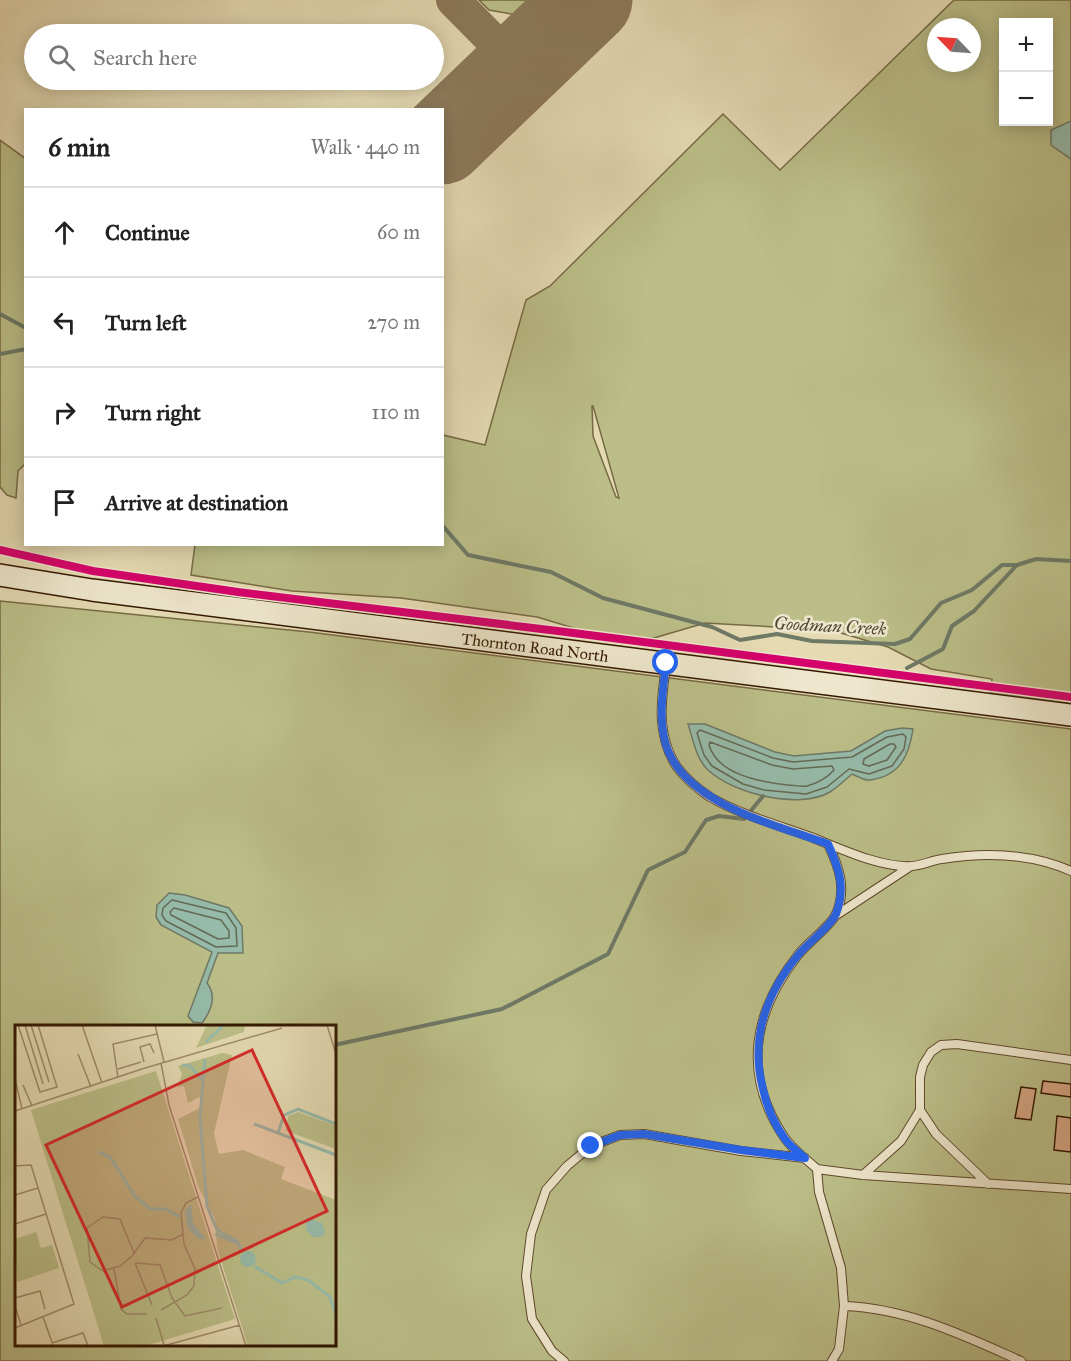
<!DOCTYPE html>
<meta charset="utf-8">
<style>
body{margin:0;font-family:"IM FELL Great Primer",serif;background:#f6f6f6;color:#222}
.controls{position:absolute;right:18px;top:18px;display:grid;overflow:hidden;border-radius:0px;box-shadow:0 3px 15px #0003}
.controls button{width:54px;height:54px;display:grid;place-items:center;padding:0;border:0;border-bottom:2px solid #e0e0e0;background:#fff;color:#222;font:30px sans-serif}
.compass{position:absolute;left:927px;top:18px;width:54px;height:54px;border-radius:50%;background:#fff;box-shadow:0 3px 15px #0003;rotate:295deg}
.stop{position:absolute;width:18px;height:18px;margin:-14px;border:4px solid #2563eb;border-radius:50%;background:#fff}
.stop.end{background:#2563eb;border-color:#fff;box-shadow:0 2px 6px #0008}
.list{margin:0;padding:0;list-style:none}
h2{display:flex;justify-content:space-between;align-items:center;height:78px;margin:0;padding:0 24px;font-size:26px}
h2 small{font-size:20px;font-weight:400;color:#767676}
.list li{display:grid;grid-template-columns:39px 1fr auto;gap:18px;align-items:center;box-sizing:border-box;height:90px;padding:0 24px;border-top:2px solid #e0e0e0}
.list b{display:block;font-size:22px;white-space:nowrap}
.list em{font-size:20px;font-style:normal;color:#767676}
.icon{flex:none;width:33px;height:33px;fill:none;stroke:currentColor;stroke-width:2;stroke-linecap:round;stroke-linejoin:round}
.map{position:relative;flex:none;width:1071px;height:1361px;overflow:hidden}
.search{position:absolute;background:#fff;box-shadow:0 3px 15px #0003;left:24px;top:24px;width:420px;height:66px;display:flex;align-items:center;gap:15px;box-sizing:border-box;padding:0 21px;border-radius:33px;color:#767676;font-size:22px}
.panel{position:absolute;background:#fff;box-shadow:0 3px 15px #0003;left:24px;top:108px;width:420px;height:438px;border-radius:0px}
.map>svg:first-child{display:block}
.green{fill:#bbbe88;stroke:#776a44;stroke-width:1.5;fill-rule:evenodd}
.water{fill:#96bbaa;stroke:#6e7966;stroke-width:1.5}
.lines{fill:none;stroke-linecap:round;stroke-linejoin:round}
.shore{stroke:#646955;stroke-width:1.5}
.stream{stroke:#6e7966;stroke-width:4}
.taxiway{stroke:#8c7859;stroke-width:34}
.runway{stroke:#8c7859;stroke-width:87}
.building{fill:#d8a786;stroke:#331700;stroke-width:1.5}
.lane-casing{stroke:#60482c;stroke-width:10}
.secondary-casing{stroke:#331700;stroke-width:24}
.lane{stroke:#eee7cd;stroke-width:8}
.secondary{stroke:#eee7cd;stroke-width:21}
.cycleway-casing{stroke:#eee7cd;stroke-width:11}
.cycleway{stroke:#d6006c;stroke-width:8}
.route{stroke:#2563eb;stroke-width:8}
.labels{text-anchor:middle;stroke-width:5;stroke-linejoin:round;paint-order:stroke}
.street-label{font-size:16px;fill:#331700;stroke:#eee7cd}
.water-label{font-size:18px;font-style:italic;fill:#514833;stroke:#eee7cd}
.inset-river{fill:none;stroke:#96bbaa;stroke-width:3}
.inset-road{fill:none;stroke:#9e8c6b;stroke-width:1.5}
.view{fill:#d62828;fill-opacity:0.15;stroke:#d62828;stroke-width:3}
.inset-edge{fill:none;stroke:#331700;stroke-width:3}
</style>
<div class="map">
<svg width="1071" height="1361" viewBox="0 0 1071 1361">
<rect width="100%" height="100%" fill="#e5dab2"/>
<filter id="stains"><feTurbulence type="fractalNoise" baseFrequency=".00333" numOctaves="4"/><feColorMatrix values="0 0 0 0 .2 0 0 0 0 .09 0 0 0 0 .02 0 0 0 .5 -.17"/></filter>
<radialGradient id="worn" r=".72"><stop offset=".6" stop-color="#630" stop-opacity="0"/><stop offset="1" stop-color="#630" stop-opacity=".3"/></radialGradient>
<path class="green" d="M 479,0 L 546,0 L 528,17 L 489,10 Z
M 954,0 L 1071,0 L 1071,703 L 990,692 L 992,679 L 931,669 L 888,647 L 831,630 L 705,623 L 654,638 L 607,638 L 537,617 L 401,598 L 292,591 L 191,575 L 195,545 L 442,544 L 443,435 L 485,445 L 526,300 L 550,286 L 723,114 L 780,170 ZM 1004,22 L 1048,22 L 1048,122 L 1004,122 ZM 936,27 L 972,27 L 972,63 L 936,63 ZM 592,406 L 593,406 L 619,498 L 616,497 L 593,436 Z
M 0,140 L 26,159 L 26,463 L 18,471 L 16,498 L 7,495 L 0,487 Z
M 0,601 L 309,632 L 1071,729 L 1071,1361 L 0,1361 ZM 16,1026 L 334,1026 L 334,1344 L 16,1344 Z"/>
<path class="water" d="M 1071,121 L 1071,159 L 1051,145 L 1051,130 Z
M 688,724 L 705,724 L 775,752 L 794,756 L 851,751 L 885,731 L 902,728 L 913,729 C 909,756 900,776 870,780 C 865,781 857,776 852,774 C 845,780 838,787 830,792 C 799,810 734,794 708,770 C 696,759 693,739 688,724 Z
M 169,893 L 185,895 L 229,908 L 242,926 L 243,953 L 218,953 L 207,983 C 217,996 211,1011 202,1023 L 193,1022 L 188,1016 L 212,952 L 161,925 L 156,917 L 157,905 Z"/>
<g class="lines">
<path class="shore" d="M 700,730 L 773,758 L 793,762 L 852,757 L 887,737 L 903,734 L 906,737 L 904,749 L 892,766 L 869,774 L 849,769 L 827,787 L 806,794 L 764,790 L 743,784 L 712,766 L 704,755 L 697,733 Z
M 710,742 L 772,765 L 793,769 L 832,766 L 834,770 C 827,778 818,783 807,786 C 801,787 794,785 788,785 C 761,782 718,775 709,745 Z
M 890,744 L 894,744 L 896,747 L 887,760 L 869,766 L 863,764 L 864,759 Z
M 172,900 L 226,913 L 236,928 L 237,946 L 216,947 L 166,921 L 162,915 L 163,908 Z
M 174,908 L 221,920 L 229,931 L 229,938 L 218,939 L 171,915 L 170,912 Z"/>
<path class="stream" d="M 0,314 L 26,328
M 0,354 L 26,349
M 442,525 L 468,555 L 551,572 L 603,598 L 712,627 L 740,640 L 777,634 L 812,641 L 895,644 L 910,639 L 941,603 L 972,590 L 1002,565 L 1017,565 L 1036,559 L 1071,561
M 907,668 L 943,649 L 952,626 L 974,611 L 1016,566
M 334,1045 L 502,1009 L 608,954 L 648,870 L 685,852 L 706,820 L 719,816 L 744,819 L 763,796"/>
<path class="taxiway" d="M 453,0 L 519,67"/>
<path class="runway" d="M 442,141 L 589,0"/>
</g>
<path class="building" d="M 1043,1081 L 1071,1084 L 1071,1097 L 1041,1093 Z
M 1021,1087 L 1036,1089 L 1031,1120 L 1015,1118 Z
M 1057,1116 L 1071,1118 L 1071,1152 L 1054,1150 Z"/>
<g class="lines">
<g class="lane-casing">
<path id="lane" d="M 666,666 C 661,700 656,736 677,767 C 686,779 698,789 710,797 C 741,815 778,825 811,837 C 839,848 881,868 911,866 C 921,866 932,860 942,859 C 986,852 1030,853 1071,871
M 828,844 C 839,867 847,889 836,914 C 831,926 807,943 798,955 C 753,1012 742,1074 784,1137 C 792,1149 806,1159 817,1169 L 819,1192 L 841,1268 L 844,1306 L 839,1349 L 832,1361
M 835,916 L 911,866
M 920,1110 L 936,1134 L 988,1184
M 817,1169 L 863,1175 L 1071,1189
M 863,1175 L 901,1141 L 920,1110 L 920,1077 L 923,1065 L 931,1052 L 941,1045 L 957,1044 L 1071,1060
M 844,1306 C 907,1308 965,1336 1021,1361
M 564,1361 L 552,1351 L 532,1319 L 526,1276 L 531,1234 L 546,1190 L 567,1166 L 591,1146 L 620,1135 L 644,1134 L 741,1151 L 805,1158"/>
</g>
<g class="secondary-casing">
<path id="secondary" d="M 0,575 L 92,590 L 1071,715"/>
</g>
<use href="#lane" class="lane"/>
<use href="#secondary" class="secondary"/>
<g class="cycleway-casing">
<path id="cycleway" d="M 0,550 L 93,571 L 238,592 L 558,631 L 1071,697"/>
</g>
<use href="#cycleway" class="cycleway"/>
</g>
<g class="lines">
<path class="route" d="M 591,1146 L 620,1135 L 644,1134 L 741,1150 L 805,1158 C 798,1152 790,1146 785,1139 C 774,1124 767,1107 763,1089 C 750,1039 766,993 799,954 C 809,942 831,926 836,914 C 846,888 839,868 828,844 C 777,825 684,804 666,745 C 658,718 663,690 666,663"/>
</g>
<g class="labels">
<g class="street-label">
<text transform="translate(535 647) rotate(7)" y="6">Thornton Road North</text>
</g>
<g class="water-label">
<text transform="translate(830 626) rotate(3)" y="6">Goodman Creek</text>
</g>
</g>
<g transform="translate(15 1025)">
<rect width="321" height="321" fill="#e5dab2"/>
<path d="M 192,0 L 230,0 L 229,7 L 181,23 ZM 207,28 L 217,30 L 199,108 L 204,129 L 228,125 L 270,142 L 266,154 L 321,175 L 321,321 L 233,321 L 202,223 L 200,194 L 183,161 L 163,94 L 183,84 L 188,75 L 184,72 L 173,78 L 169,61 L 163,62 L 167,49 L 163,41 ZM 141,46 L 220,294 L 130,321 L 89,321 L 16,85 ZM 283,87 L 321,101 L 321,124 L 271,106 L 273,91 ZM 21,207 L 26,223 L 37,220 L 44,243 L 2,257 L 0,214 Z" fill="#bbbe88"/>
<path d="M 176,179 L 178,198 L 191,214 L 183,214 L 173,203 L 170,186 ZM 291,192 L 307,198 L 310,208 L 306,212 L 298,212 L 291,205 ZM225 234a8 8 0 1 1 16 0a8 8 0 1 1-16 0Z" fill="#96bbaa"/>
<path class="inset-river" d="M 191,17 L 209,0M 190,34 L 185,93 L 192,181 L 202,205 L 222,216 L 227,226M 167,40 L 175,41 L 188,56M 239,99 L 321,130M 263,108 L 269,90 L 283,84 L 321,99M 83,127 L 95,132 L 120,171 L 135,184 L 151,184 L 165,192M 200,209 L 222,218M 239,241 L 267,258 L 280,252 L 293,255 L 315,272 L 321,290"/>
<path class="inset-road" d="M 3,0 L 25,67 L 42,62 L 23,0M 10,0 L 28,59M 16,0 L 34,57M 67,0 L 87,58M 140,0 L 149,37M 312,0 L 321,29M 63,29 L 76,62M 129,37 L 125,22 L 135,19 L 139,28M 146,38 L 154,80 L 231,321M 103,44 L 126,37M 103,53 L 98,19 L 142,9M 0,54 L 7,84M 8,60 L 17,81M 0,86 L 130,43 L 267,3M 0,141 L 16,140 L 59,279 L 0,303M 0,170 L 23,163M 0,199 L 31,189M 119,228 L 105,194 L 88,192 L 72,203 L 75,237 L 88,246 L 105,241 L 118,230 L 130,213 L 157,215 L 168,209M 120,238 L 145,240 L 157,273 L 170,291 L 207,283M 120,238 L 137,280M 99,244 L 106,284 L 112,289 L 132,289M 0,273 L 25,266 L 30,284M 0,281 L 6,300M 146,285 L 172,270 L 179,261 L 180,244 L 169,219 L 166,188 L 171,178 L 183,172M 28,292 L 38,320M 141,293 L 149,320M 37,318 L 68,308 L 73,321M 148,321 L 225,300"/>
<path class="view" d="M 237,25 L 312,186 L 107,282 L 31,120 Z"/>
<rect width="321" height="321" class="inset-edge"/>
</g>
<rect width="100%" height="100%" filter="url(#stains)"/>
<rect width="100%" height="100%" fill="url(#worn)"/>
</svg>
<div class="controls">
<button>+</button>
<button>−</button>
</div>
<svg class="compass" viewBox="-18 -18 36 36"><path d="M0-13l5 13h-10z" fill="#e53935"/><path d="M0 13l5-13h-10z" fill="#767676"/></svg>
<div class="stop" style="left:666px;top:663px"></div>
<div class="stop end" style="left:591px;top:1146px"></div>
<div class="search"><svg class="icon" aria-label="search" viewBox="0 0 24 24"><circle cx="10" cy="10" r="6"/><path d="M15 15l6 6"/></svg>Search here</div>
<section class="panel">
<h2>6 min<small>Walk · 440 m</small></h2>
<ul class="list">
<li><svg class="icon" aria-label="ahead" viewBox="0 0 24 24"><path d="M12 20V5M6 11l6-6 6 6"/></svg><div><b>Continue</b></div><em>60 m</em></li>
<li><svg class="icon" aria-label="left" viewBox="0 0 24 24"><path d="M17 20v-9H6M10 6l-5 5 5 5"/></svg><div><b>Turn left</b></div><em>270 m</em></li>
<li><svg class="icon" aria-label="right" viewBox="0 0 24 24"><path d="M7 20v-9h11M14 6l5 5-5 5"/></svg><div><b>Turn right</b></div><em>110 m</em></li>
<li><svg class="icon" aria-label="arrive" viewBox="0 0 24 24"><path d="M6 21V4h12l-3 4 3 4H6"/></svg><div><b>Arrive at destination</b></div></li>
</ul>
</section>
</div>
